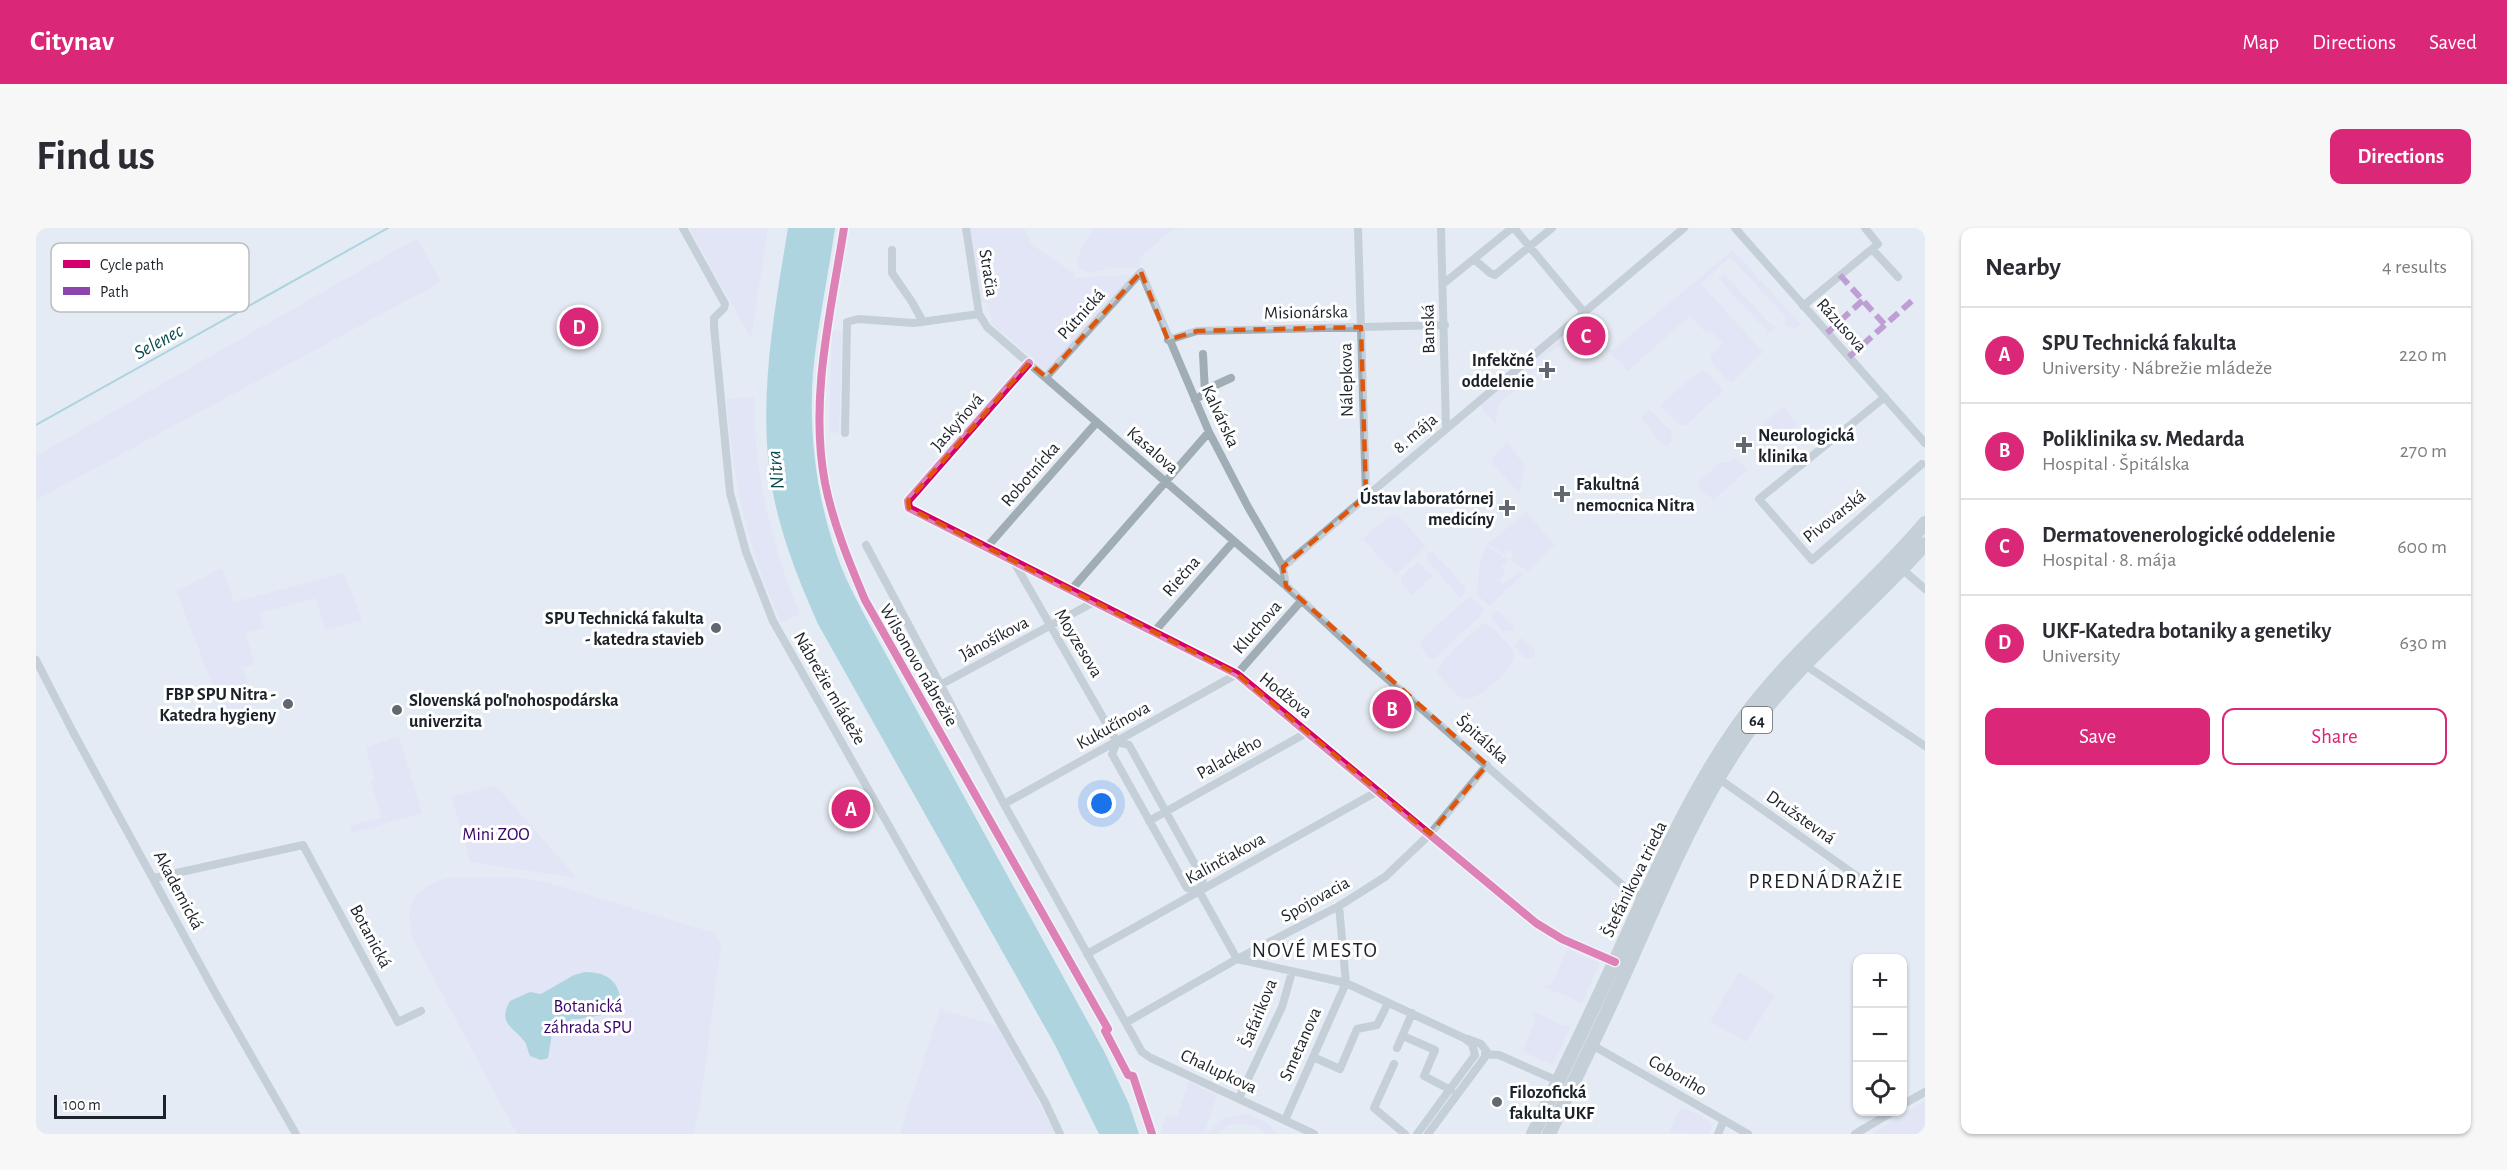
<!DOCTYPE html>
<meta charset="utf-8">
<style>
body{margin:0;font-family:"Alegreya Sans",sans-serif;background:#f7f7f7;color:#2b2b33}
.controls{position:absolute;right:18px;bottom:18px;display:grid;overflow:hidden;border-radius:12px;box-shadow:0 2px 4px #0004}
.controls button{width:54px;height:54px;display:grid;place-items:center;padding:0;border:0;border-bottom:2px solid #e1e1e2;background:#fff;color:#2b2b33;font:30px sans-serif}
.scale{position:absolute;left:18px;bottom:15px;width:112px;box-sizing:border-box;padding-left:6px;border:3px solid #1c2229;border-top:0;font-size:16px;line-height:21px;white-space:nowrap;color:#1c2229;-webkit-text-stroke:4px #fff;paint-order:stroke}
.you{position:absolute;left:1066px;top:576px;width:21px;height:21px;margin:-15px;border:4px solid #fff;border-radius:50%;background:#1a73e8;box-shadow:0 0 0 9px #1a73e833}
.badge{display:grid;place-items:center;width:39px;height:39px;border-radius:50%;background:#db2777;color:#fff;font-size:20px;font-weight:700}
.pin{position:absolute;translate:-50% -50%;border:3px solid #fff;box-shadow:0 2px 6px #0006}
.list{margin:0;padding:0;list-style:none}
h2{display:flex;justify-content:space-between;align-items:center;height:78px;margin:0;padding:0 24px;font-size:26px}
h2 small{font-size:20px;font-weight:400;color:#7c7c81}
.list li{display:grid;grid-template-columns:39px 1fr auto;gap:18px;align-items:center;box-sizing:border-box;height:96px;padding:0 24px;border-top:2px solid #e1e1e2}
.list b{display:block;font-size:22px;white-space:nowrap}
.list p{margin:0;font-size:20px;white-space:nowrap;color:#7c7c81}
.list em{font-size:20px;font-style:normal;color:#7c7c81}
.actions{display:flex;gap:12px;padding:18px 24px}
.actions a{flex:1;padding:14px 0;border:2px solid #db2777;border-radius:12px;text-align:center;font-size:21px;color:#db2777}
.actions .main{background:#db2777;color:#fff}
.icon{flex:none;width:33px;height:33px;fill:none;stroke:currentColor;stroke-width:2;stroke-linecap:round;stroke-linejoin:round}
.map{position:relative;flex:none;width:1889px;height:906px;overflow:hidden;border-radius:12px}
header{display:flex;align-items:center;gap:36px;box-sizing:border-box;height:84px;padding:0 30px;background:#db2777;color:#fff}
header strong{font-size:28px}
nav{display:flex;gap:33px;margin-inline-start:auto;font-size:21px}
.intro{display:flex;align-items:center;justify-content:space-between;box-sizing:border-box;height:144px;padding:0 36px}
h1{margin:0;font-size:42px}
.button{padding:15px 27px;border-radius:12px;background:#db2777;color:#fff;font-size:21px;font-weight:700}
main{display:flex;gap:36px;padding:0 36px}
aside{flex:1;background:#fff;border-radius:12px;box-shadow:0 2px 4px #0004}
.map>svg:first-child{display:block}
.green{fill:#e0ddf6}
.water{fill:#6cb8c6}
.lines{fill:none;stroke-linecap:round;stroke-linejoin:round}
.stream{stroke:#6cb8c6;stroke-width:2}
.street{stroke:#a0adb5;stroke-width:8}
.primary{stroke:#9dadb6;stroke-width:14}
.quiet{stroke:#8e44ad;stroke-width:6;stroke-dasharray:12 6;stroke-linecap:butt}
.cycleway-casing{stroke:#fff;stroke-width:11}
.cycleway{stroke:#d6006c;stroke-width:8}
.marked{fill:none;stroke:#de560d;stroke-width:4.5;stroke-dasharray:12 8;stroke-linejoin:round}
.poi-dot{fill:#626870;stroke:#fff;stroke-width:2}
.labels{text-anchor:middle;stroke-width:6;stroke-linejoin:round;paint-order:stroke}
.shield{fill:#fff;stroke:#606469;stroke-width:1.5}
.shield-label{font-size:16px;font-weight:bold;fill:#1c2229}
.street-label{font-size:18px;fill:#1c2229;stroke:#fff}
.poi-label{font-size:18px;font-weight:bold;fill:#1c2229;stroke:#fff;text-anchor:end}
.park-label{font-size:18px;fill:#380469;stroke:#fff}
.water-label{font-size:20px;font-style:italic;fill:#0c4a53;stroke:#fff}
.quarter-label{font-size:21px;letter-spacing:1.5px;fill:#1c2229;stroke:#fff}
.key{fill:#fff;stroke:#bbbdbf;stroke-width:1.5}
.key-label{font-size:16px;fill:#1c2229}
</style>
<header>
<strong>Citynav</strong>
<nav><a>Map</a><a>Directions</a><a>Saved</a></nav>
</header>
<div class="intro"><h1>Find us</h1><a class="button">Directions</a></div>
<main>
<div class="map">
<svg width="1889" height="906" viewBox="0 0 1889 906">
<rect width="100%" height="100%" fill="#e4ebf4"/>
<path class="green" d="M 653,0 L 732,0 L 715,110 Z
M 934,0 L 988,0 L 996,17 L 1039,46 L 1038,50 L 1092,47 L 1096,51 L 1011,143 L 954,94 L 956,91 L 951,75 L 946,74 Z
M 1057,0 L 1143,0 L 1130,6 L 1104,30 L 1103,40 C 1094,40 1084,39 1075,40 C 1064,42 1039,51 1042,30 C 1044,19 1053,10 1057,0 Z
M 381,10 L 405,54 L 0,272 L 0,228 Z
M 1697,22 L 1765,97 L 1760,101 L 1751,98 L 1748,94 L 1751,90 L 1694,29 L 1665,56 L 1727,124 L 1697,154 L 1691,152 L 1675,133 L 1675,128 L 1687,115 L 1676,104 L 1670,105 L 1654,88 L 1592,143 L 1565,115 L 1563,109 L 1552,95 L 1549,97 L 1553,101 L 1548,99 L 1519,122 L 1518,121 L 1496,139 L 1498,142 L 1494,146 L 1495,148 L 1464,174 L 1459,196 L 1444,178 L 1547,92 L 1552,93 L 1576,123 Z
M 1691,42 L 1688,46 L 1737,99 L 1742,97 L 1729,109 L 1732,104 L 1683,51 L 1679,53 Z
M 796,103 L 806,103 L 803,205 L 793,204 Z
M 1665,142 L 1671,144 L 1687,163 L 1650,197 L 1644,197 L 1624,177 Z
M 718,169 C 718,245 735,317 764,386 L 745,394 C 709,316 699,255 690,171 Z
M 1751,178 L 1753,178 L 1749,182 L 1762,196 L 1730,225 L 1719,213 L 1724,208 L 1723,200 L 1746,179 L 1748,181 Z
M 1613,181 L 1635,204 L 1636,211 L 1631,218 L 1627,218 L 1605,190 Z
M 1471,214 L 1489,238 L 1483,265 L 1457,236 L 1456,231 Z
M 1700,230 L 1711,242 L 1678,272 L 1663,261 L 1662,254 L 1685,234 L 1695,234 Z
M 1490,284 L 1519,317 L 1492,343 L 1475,332 L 1477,326 L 1475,323 L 1469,322 L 1469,327 L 1452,316 Z
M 1358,287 L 1364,289 L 1390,319 L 1360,347 L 1327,311 L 1351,289 Z
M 1451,317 L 1472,332 L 1465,339 L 1470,345 L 1463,351 L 1467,356 L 1485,343 L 1487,347 L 1453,378 L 1441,366 L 1444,335 Z
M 1393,324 L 1397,324 L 1429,359 L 1429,365 L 1424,370 L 1392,333 L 1390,327 Z
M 1381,334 L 1397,348 L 1376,367 L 1366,356 L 1365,349 Z
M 186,340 L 198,374 L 308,345 L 326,392 L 289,402 L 280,370 L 224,385 L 228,400 L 209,405 L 219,436 L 206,440 L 220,477 L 189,488 L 140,363 Z
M 1434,368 L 1447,380 L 1447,385 L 1399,430 L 1393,430 L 1384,418 L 1387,410 Z
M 1461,382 L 1478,399 L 1477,403 L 1467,403 L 1454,388 Z
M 1447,395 C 1456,397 1460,402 1465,409 C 1470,414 1478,420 1478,427 C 1479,439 1442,473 1430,471 C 1418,469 1407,451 1400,443 L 1414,425 Z
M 1486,410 L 1499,422 L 1498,430 L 1489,430 L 1479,419 L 1479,415 Z
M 363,508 L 386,585 L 316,605 L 314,598 L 345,589 L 335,553 L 339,552 L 330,519 Z
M 459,557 L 541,650 L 434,634 L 416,569 Z
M 418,649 L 482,650 L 510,654 L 678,705 L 685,716 L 664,878 L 657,906 L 481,906 L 377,711 C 366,674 380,656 418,649 Z
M 1534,721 L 1540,726 L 1562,734 L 1563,737 L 1545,776 L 1538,773 L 1538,771 L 1508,759 L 1516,756 L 1531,722 Z
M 1703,744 L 1739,768 L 1710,814 L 1674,793 Z
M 904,781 L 961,798 L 1020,906 L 864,906 Z
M 1498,783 L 1526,798 L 1527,796 L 1534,799 L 1517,837 L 1486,823 L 1500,792 L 1496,786 Z
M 1153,854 L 1181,867 L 1168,906 L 1124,906 L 1131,886 L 1141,889 Z
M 1889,873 L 1889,906 L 1836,906 Z
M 1649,880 L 1674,894 L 1676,900 L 1672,906 L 1633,905 L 1643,882 Z
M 1209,886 L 1230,894 L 1241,906 L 1231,906 L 1220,898 L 1205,895 L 1191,898 L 1181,906 L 1170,906 L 1186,891 Z"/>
<path class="water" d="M 752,0 L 799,0 C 792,48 782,96 777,144 C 772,210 782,280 806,341 C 813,358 822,374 830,390 L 1069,825 L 1093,876 L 1103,906 L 1063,906 L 1019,817 L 782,396 C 768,364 754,331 745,298 C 716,200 736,98 752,0 Z
M 549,744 C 573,744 585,755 585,780 C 574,786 546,792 535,791 L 533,797 L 516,805 L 512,830 L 505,832 L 494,828 C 492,823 491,818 489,814 C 477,798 461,796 474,773 L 494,764 L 505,766 L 538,747 Z"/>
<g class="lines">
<path class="stream" d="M 0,197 L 352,0"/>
<path class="street" d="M 647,0 L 689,76 L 688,80 L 678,90 L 678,99 L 694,265 L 710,324 L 737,393 L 1009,874 L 1024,906
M 930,0 L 943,86 L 951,99 L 1250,358 L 1331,433 L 1593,663 L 1608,670
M 1322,0 L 1330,268
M 1405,0 L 1410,200
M 1478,0 L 1548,84
M 1699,0 L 1889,215
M 1836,21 L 1862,49
M 856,22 L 856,45 L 876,74 L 887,94
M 1438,31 L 1454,45 L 1459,47 L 1516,0
M 1407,56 L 1476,0
M 1767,78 L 1842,16 L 1829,0
M 1132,112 L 1161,103 L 1409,97
M 993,135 L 872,273 L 873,280 L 1201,446 L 1500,695 L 1526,711 L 1579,734
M 1010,149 L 1105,44 L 1173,204 L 1212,279 L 1247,339 L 1250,358
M 1169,162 L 1195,150
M 1849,169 L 1723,271 L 1776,332 L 1886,236
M 1159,172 L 1169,165 L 1167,126
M 809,205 L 811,94 L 822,91 L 878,95 L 943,86
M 830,317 L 968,576 L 1106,824 L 1115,830 L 1278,906
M 951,319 L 1061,194
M 978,334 L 1081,514
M 1247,339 L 1648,0
M 1866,341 L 1889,361
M 1035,362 L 1173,204
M 1118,404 L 1197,314
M 0,432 L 37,504 L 181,768 L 260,906
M 1766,435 L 1889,518
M 904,457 L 1058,374
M 1682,550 L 1829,654
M 968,576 L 1201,446 L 1266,372
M 1113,593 L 1272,504
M 118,650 L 267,617 L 362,794 L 385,783
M 1163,663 L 1167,651 L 1093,517 L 1081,514 L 1076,526 L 1151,660 L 1163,663 L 1201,731
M 1051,726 L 1342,563
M 1201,731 L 1310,755 L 1428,810 L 1436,816 L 1439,827
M 1091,794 L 1201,731 L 1303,678 L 1349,649 L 1394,606 L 1451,537
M 1367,808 L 1399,822 L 1388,848 L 1415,862
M 1556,817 L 1712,906
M 1361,820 L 1376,785
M 1449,826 L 1463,827 L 1522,853
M 1277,829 L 1304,841 L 1321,801 L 1341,797 L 1352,775
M 1358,836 L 1338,880 L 1369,906
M 1203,870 L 1246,779 L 1256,744
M 1866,877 L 1889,864
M 1249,892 L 1310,755 L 1303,678
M 1381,906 L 1439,827
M 1392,906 L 1452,825 L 1445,816 L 1432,811
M 1682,906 L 1688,892
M 1819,906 L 1856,884"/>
<path class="primary" d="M 1497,906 C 1526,844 1556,784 1584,722 C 1619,646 1653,566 1702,497 C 1755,422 1830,365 1889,295
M 1513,906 C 1535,859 1558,813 1579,767 C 1619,680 1653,590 1707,511 C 1758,437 1830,383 1889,316"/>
<path class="quiet" d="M 1804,47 L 1849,97
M 1791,105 L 1827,72
M 1813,129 L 1878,71"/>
<g class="cycleway-casing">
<path id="cycleway" d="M 808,0 C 795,83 773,171 789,255 C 797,295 813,334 829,372 L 1072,801 L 1069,803 L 1092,847 L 1097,848 L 1116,906
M 993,135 L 872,273 L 873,280 L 1201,446 L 1500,695 L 1526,711 L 1579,734"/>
</g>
<use href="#cycleway" class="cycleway"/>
</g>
<path d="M0 0H1889V906H0ZM 1105,44 L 1132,112 L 1161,103 L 1325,99 L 1330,268 L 1247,339 L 1250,358 L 1451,537 L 1394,606 L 1201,446 L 873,280 L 872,273 L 993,135 L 1010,149 Z" fill="#e4ebf4" fill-opacity=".55" fill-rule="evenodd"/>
<path class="marked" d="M 1105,44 L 1132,112 L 1161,103 L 1325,99 L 1330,268 L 1247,339 L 1250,358 L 1451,537 L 1394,606 L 1201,446 L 873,280 L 872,273 L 993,135 L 1010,149 Z"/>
<g class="poi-dot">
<path d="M1508 133h6v6h6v6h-6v6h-6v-6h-6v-6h6z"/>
<path d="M1705 208h6v6h6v6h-6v6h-6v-6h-6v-6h6z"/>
<path d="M1523 257h6v6h6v6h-6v6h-6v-6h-6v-6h6z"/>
<path d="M1468 271h6v6h6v6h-6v6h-6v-6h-6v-6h6z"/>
<circle cx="680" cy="400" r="6"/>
<circle cx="252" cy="476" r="6"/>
<circle cx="361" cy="482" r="6"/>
<circle cx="1461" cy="874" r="6"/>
</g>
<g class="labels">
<rect class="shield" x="1706" y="479" width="30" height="26" rx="4.5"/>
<g class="shield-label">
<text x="1721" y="498">64</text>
</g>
<g class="street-label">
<text transform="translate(953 45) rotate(81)" y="6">Stračia</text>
<text transform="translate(1270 84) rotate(-1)" y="6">Misionárska</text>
<text transform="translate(1045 86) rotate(-48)" y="6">Pútnická</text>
<text transform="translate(1806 97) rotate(48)" y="6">Rázusova</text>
<text transform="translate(1392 101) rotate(-91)" y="6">Banská</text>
<text transform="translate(1310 152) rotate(-91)" y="6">Nálepkova</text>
<text transform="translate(1185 188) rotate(65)" y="6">Kalvárska</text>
<text transform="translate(921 194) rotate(-49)" y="6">Jaskyňová</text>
<text transform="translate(1379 205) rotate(-40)" y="6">8. mája</text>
<text transform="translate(1117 222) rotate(41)" y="6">Kasalova</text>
<text transform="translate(994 246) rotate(-49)" y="6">Robotnícka</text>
<text transform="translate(1798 288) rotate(-38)" y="6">Pivovarská</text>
<text transform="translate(1145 348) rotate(-49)" y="6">Riečna</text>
<text transform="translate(1221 399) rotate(-49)" y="6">Kluchova</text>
<text transform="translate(958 410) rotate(-28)" y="6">Jánošíkova</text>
<text transform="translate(1043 415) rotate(59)" y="6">Moyzesova</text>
<text transform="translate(883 437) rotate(60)" y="6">Wilsonovo nábrežie</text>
<text transform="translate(794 460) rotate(60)" y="6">Nábrežie mládeže</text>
<text transform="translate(1250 467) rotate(39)" y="6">Hodžova</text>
<text transform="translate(1077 497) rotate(-29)" y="6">Kukučínova</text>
<text transform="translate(1447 511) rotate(42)" y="6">Špitálska</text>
<text transform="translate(1193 529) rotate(-29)" y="6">Palackého</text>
<text transform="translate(1765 589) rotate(35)" y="6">Družstevná</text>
<text transform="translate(1189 630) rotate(-29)" y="6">Kalinčiakova</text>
<text transform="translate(1598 651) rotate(-64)" y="6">Štefánikova trieda</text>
<text transform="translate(143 662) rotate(62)" y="6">Akademická</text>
<text transform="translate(1279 671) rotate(-29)" y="6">Spojovacia</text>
<text transform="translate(335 708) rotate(62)" y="6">Botanická</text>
<text transform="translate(1222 785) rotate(-68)" y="6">Šafárikova</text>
<text transform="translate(1264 816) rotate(-66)" y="6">Smetanova</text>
<text transform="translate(1183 843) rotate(25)" y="6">Chalupkova</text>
<text transform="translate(1642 847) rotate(30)" y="6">Coboriho</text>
</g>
<g class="poi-label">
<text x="1498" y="138">Infekčné<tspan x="1498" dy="21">oddelenie</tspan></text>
<text x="1722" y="213" text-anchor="start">Neurologická<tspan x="1722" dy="21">klinika</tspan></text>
<text x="1540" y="262" text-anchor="start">Fakultná<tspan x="1540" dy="21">nemocnica Nitra</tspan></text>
<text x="1458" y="276">Ústav laboratórnej<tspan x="1458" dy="21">medicíny</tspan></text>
<text x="668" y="396">SPU Technická fakulta<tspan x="668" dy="21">- katedra stavieb</tspan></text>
<text x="240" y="472">FBP SPU Nitra -<tspan x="240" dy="21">Katedra hygieny</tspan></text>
<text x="373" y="478" text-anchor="start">Slovenská poľnohospodárska<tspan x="373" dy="21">univerzita</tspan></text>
<text x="1473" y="870" text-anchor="start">Filozofická<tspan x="1473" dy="21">fakulta UKF</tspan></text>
</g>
<g class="park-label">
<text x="460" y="612">Mini ZOO</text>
<text x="552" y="784">Botanická<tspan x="552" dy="21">záhrada SPU</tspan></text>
</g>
<g class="water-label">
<text transform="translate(122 113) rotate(-29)" y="7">Selenec</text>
<text transform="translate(739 242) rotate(-96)" y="7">Nitra</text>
</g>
<g class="quarter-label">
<text x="1790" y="660">PREDNÁDRAŽIE</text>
<text x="1279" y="729">NOVÉ MESTO</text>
</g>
</g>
<rect x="15" y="15" width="198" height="69" rx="9" class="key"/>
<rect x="27" y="32" width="27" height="8" fill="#d6006c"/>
<rect x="27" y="59" width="27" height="8" fill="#8e44ad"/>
<g class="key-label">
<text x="64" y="42">Cycle path</text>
<text x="64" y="69">Path</text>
</g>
</svg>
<div class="controls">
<button>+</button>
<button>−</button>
<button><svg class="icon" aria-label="locate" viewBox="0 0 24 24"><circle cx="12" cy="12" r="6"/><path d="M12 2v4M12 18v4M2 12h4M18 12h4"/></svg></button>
</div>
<div class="scale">100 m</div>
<div class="you"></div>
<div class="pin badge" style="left:815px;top:581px">A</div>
<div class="pin badge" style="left:1356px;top:481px">B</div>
<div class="pin badge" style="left:1550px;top:108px">C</div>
<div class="pin badge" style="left:543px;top:99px">D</div>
</div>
<aside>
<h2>Nearby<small>4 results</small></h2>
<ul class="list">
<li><span class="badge">A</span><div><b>SPU Technická fakulta</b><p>University · Nábrežie mládeže</p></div><em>220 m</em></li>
<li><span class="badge">B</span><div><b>Poliklinika sv. Medarda</b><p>Hospital · Špitálska</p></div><em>270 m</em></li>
<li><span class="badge">C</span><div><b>Dermatovenerologické oddelenie</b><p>Hospital · 8. mája</p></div><em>600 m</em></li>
<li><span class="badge">D</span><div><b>UKF-Katedra botaniky a genetiky</b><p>University</p></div><em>630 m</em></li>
</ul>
<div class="actions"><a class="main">Save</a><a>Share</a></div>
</aside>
</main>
